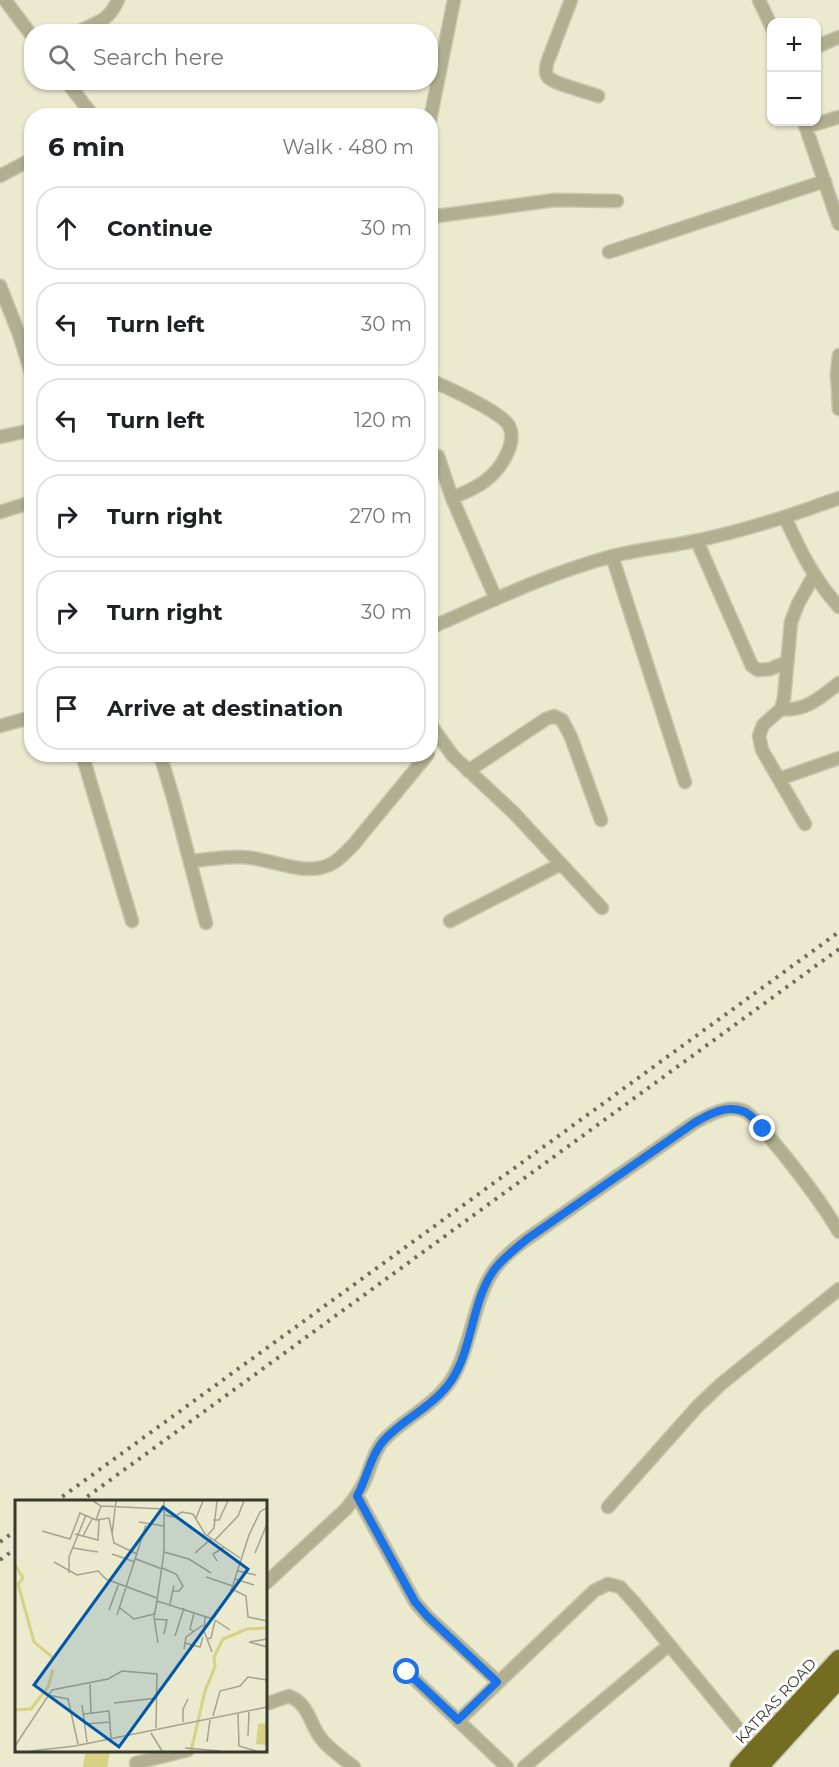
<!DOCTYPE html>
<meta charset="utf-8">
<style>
body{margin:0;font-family:Montserrat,sans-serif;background:#f2f2f2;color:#202124}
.controls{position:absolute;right:18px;top:18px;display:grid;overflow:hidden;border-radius:12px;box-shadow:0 2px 4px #0004}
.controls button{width:54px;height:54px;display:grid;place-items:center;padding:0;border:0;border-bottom:2px solid #e0e0e0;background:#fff;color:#202124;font:30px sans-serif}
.stop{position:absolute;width:18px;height:18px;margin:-14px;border:4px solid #1a73e8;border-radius:50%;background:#fff}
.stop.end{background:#1a73e8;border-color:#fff;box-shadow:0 2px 6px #0008}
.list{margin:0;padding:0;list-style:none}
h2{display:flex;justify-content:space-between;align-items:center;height:78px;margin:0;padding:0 24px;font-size:26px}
h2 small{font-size:20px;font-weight:400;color:#757577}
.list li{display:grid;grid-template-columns:39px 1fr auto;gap:18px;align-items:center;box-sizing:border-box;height:84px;margin:0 12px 12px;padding:0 12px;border:2px solid #e0e0e0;border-radius:24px}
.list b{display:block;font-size:22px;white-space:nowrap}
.list em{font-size:20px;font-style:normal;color:#757577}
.icon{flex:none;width:33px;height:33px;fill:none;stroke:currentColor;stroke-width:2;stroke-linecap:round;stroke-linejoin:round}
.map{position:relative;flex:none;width:839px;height:1767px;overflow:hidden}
.search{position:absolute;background:#fff;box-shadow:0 2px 4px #0004;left:24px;top:24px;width:414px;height:66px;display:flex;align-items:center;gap:15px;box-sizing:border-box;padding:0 21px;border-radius:24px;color:#757577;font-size:22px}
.panel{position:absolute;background:#fff;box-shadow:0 2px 4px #0004;left:24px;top:108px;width:414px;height:654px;border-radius:24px}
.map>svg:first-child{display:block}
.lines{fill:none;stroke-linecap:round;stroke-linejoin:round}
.river{stroke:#d7d186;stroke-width:24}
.street-casing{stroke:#c7c6ae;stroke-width:15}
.highway-casing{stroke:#c7c6ae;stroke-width:21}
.street{stroke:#b1af90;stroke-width:12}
.highway{stroke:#746d21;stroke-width:18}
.rail{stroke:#717060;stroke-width:4;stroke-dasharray:3 6;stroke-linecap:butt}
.route{stroke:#1a73e8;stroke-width:8}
.labels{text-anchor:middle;stroke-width:6;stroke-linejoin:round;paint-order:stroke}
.street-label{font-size:15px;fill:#39392e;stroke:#fff}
.inset-river{fill:none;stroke:#d7d186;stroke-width:3}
.inset-road{fill:none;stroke:#a4a38e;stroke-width:1.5}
.view{fill:#0059a6;fill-opacity:0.15;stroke:#0059a6;stroke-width:3}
.inset-edge{fill:none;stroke:#39392e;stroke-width:3}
</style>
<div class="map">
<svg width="839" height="1767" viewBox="0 0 839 1767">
<rect width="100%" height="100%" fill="#ebe9ce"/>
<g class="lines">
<path class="river" d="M 95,1767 L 98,1750"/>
<g class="street-casing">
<path id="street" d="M 5,0 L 32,36
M 571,0 L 547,63 C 546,68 545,73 548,77 C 554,84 588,92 598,96
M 759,0 L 772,28
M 77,32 C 98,22 108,22 118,0
M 816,47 L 839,37
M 67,82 L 93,116
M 430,120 L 454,0
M 804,122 L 839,224
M 806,127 L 839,117
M 0,176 L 32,159
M 430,217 L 555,200 L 617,201
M 609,252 L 825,181
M 0,286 L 19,334 L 32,376
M 839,355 L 837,373 L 839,409
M 430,380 C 446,387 502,412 509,426 C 518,444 499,471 485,481 C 475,489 463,493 452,498
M 0,437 L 32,430
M 438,456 L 452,498 L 496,599
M 0,512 L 32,502
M 785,517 C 800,551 814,579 839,607
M 697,541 L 752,666 L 758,670 L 770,669 L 787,662
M 612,556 L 685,782
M 430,628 C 489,602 547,574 609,557 C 638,549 669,547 699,540 C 747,530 793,515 839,498
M 781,709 C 805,712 821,697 839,683
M 430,724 L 453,756 L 514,813 L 602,908
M 0,726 L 32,717
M 82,754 L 132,921
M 160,754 L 174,801 L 206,923
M 468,771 L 546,719 L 554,716 L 562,720 L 571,737 L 601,820
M 779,779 L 839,758
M 805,824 L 762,750 L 759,736 L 763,725 L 781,709 L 784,698 L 791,622 L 798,604 L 814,575
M 190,861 C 207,860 225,856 241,857 C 270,857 305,879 333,863 C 341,858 347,851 354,844 L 428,754
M 450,921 L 561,864
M 357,1496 L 415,1602 L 427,1616 L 497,1681
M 608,1507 L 697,1407 L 721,1384 L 839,1289
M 266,1583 L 346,1509 C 354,1499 361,1490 366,1478 C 371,1465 374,1452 383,1441 C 403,1419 434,1406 451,1380 C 471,1349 473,1300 494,1270 C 503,1257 515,1248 527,1239 L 694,1123 C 709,1115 729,1103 746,1112 C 754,1117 765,1132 771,1139 C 795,1168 820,1199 839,1232
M 407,1672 L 507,1767
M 266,1704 L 289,1696 C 312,1706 309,1727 324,1742 C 332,1751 344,1759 354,1767
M 458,1721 L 594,1591 L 608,1584 L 620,1587 L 634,1602 L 755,1749
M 136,1763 L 188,1750
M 524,1767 L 669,1645"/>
</g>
<g class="highway-casing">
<path id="highway" d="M 739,1767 L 839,1659
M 759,1767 L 839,1679"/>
</g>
<use href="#street" class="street"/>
<use href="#highway" class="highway"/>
<path class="rail" d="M 55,1502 L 839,932
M 80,1502 L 839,949
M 0,1542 L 16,1530
M 0,1560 L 16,1548"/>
</g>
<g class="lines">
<path class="route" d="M 407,1672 L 458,1720 L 497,1682 L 427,1616 L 415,1602 L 357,1496 C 367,1478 371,1454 385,1439 C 405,1418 434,1406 451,1381 C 473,1349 471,1302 494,1270 C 503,1258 515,1249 527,1239 L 694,1123 C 709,1114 727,1104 745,1112 C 752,1115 758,1124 763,1129"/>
</g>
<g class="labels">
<g class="street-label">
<text transform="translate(776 1701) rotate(-47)" y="5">KATRAS ROAD</text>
</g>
</g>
<g transform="translate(15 1500)">
<rect width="252" height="252" fill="#ebe9ce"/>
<path d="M 252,223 L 252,245 L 241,244 L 243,224 Z" fill="#d7d186"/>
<path class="inset-river" d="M 0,65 L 8,78 L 3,84 L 19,142 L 37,157M 0,210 L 16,209 L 33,187 L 38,170M 176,251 L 190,191 L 200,167 L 199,157 L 208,139 L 232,129 L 252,128"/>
<path class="inset-road" d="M 78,1 L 86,6 L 81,20M 149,1 L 149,52 L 142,101 L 198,119 L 215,94 L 234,35 L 245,12 L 251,8M 86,6 L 149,9M 150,15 L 159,17 L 167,12 L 178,14 L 190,34 L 225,58M 181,18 L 188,1M 198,20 L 204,20 L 213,1M 124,22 L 149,26M 27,31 L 55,39 L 65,13 L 81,20 L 94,18 L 99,43 L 122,54M 60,34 L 83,40 L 84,20M 97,34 L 101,1M 68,36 L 77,19M 192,36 L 199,28 L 202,1M 200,40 L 223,16 L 229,1M 58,48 L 83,52M 149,52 L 174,59 L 196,73M 180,53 L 197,38M 240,53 L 252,24M 97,54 L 120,62M 121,59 L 147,69M 202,61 L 198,54 L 209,47M 39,62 L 62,75 L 83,71 L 91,79 L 142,98M 147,68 L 161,74 L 168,86 L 164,91 L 158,91M 223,71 L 241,75M 54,73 L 54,57 L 71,15M 191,77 L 218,86M 220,79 L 239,85M 217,89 L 231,96 L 233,117 L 252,121M 142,101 L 139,117 L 143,143M 155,104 L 159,85M 105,108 L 119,119 L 139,114M 94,110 L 104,83M 179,113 L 175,129 L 179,132M 102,115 L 131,25M 190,117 L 189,131 L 197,152M 139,119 L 152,120 L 149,134M 200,120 L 215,130M 160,136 L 169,108M 192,139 L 196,138 L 200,121M 252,139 L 234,142 L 252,147M 170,143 L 185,147 L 188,137M 169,149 L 171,137 L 188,125M 75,184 L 76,213M 33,195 L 53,199 L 63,244M 99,203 L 142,198M 67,205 L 72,242M 69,214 L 94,211 L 96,238M 223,214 L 224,246 L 241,251M 198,216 L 205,191 L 225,186 L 233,177 L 252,180M 168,222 L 168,209 L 173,199M 70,224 L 95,222M 136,233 L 147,251M 233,236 L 234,212M 192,242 L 195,220M 0,246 L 37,190 L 93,179 L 107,171 L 142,174 L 141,228M 170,248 L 205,251M 16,251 L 60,246 L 252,207"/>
<path class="view" d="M 148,7 L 233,69 L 104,247 L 19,185 Z"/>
<rect width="252" height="252" class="inset-edge"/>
</g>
</svg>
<div class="controls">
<button>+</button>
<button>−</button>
</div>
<div class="stop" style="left:407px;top:1672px"></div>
<div class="stop end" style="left:763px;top:1129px"></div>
<div class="search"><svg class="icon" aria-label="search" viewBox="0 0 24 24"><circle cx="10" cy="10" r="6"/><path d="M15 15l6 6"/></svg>Search here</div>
<section class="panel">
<h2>6 min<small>Walk · 480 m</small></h2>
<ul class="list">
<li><svg class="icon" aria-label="ahead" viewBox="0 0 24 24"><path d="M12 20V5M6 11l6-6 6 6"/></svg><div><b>Continue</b></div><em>30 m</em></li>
<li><svg class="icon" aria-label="left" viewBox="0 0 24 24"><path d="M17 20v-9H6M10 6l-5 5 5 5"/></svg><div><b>Turn left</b></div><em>30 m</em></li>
<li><svg class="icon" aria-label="left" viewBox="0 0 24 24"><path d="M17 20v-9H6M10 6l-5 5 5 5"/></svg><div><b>Turn left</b></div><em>120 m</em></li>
<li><svg class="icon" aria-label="right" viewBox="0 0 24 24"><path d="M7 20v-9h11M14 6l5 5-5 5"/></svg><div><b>Turn right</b></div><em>270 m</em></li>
<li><svg class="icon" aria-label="right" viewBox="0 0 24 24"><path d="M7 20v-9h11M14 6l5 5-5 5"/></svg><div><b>Turn right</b></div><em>30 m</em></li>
<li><svg class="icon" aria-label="arrive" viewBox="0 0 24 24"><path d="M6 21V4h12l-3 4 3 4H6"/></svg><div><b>Arrive at destination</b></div></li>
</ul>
</section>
</div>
